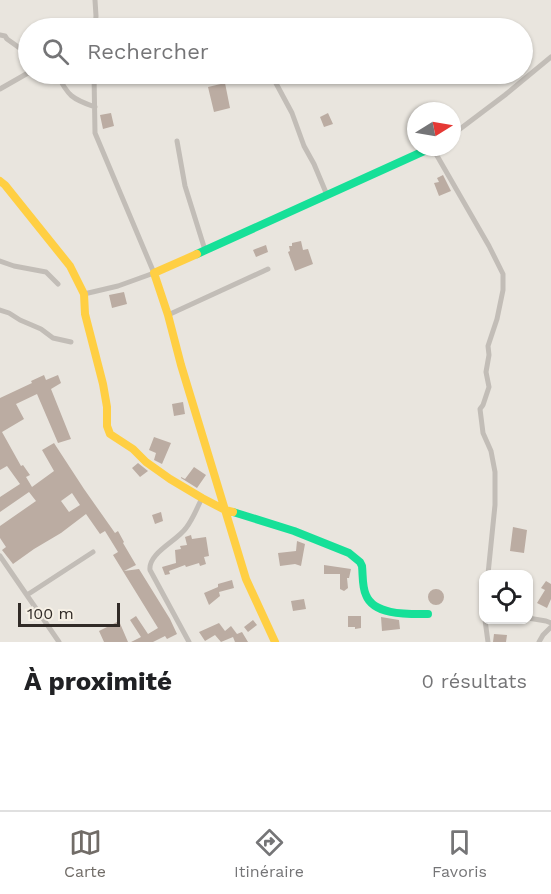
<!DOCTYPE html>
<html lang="fr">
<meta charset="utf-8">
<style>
body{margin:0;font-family:"Work Sans",sans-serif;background:#f2f2f2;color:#202124}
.controls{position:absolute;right:18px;bottom:18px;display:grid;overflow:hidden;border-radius:12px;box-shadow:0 2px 4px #0004}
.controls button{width:54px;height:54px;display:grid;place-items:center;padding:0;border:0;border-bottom:2px solid #e0e0e0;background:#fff;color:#202124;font:30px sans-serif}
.compass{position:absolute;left:407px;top:102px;width:54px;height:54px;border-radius:50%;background:#fff;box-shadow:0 2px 4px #0004;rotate:79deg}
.scale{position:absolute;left:18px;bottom:15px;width:102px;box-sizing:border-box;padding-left:6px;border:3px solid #312b27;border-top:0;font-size:16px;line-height:21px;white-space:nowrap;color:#312b27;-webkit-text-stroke:4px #f6f0e5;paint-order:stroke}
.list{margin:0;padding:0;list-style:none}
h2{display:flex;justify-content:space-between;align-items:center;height:78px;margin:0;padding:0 24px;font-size:26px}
h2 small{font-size:20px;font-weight:400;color:#757577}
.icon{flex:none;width:33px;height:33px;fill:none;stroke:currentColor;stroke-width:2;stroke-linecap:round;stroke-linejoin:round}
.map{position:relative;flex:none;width:551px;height:642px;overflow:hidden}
.search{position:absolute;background:#fff;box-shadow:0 2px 4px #0004;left:18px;right:18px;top:18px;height:66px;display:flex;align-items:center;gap:15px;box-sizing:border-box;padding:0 21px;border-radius:33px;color:#757577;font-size:22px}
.sheet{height:168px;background:#fff}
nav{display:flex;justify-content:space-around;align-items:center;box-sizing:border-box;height:84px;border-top:2px solid #e0e0e0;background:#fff;font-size:16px;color:#757577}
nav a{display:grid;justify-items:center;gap:3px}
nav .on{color:#716c67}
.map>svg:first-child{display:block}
.building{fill:#bbaca2;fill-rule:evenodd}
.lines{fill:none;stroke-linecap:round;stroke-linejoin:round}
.street{stroke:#c2bdb7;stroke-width:5}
.fast{stroke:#16e098;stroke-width:8}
.slow{stroke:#ffcf43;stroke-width:8}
</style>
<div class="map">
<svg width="551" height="642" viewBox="0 0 551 642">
<rect width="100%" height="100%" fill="#e9e5de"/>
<path class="building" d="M 225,83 L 230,108 L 214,112 L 208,87 Z
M 111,113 L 114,126 L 103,129 L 100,115 Z
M 328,113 L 333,124 L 324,127 L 320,117 Z
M 443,175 L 451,191 L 439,196 L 434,183 L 439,182 L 437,178 Z
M 301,241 L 303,250 L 308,249 L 313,264 L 295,271 L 288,252 L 290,251 L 289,246 L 292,246 L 292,243 Z
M 266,245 L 268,252 L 256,257 L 253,250 Z
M 124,292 L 127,304 L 112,308 L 109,295 Z
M 44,375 L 46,380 L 58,375 L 61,383 L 51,389 L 71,439 L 58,443 L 37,394 L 16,404 L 24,419 L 2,432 L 21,466 L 23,465 L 30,475 L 26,477 L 32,487 L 54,471 L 42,450 L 54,443 L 84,489 L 115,533 L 118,531 L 124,542 L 123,543 L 136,565 L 124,571 L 139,569 L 170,619 L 177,634 L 167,639 L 165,636 L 153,642 L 131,642 L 141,637 L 130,620 L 136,616 L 148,634 L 158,628 L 113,555 L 118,552 L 105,531 L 100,534 L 86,514 L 61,533 L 34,549 L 13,564 L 2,550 L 6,547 L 0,538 L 0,526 L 36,501 L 29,492 L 0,512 L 0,497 L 20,484 L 7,466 L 0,470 L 0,398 L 32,383 L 31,381 ZM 72,493 L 80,505 L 69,512 L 61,501 Z
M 183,402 L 185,414 L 174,416 L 172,404 Z
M 154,437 L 171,443 L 162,464 L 154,460 L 156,453 L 149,450 Z
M 138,463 L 148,471 L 140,477 L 132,468 Z
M 194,467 L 206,475 L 197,488 L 181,478 L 181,477 L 185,479 Z
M 161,512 L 163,521 L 155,524 L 152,515 Z
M 513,527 L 527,530 L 524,553 L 510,551 Z
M 191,535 L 192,539 L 206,537 L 209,556 L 204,557 L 206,564 L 200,566 L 199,563 L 186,567 L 185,565 L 169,571 L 170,574 L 165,575 L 162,567 L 176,563 L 175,550 L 181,549 L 180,546 L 187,545 L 185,537 Z
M 297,541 L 305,544 L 301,566 L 295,564 L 280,566 L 278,553 L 296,551 Z
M 324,565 L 351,569 L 349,578 L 347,578 L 348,588 L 344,591 L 340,589 L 340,574 L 324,574 Z
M 232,580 L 234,588 L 219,592 L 220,596 L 209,605 L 204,593 L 218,587 L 218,584 Z
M 546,581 L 551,584 L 551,599 L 547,608 L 537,603 L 545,590 L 541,588 Z
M428 597a8 8 0 1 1 16 0a8 8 0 1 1-16 0Z
M 304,599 L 306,609 L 293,611 L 291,601 Z
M 348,616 L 361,616 L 361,628 L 355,629 L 355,627 L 348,627 Z
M 381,617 L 399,620 L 400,629 L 382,631 Z
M 253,620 L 257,625 L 248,632 L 244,627 Z
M 119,621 L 128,642 L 104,642 L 99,631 Z
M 219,623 L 225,631 L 231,626 L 237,634 L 242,632 L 248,642 L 235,642 L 233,637 L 221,642 L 215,635 L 205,641 L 199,632 Z
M 494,634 L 507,635 L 506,642 L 493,642 Z"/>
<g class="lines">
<path class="street" d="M 95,28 L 96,16 L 95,0
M 0,35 L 5,36 L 7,39 L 28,54
M 57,74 C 68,96 72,99 95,107
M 271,74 L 292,113 L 304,146 L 314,164 L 327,195
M 0,89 L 28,73
M 452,135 L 505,95 L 551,57
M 177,141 L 185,186 L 205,250
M 432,147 L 489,246 L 503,274 L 503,290 L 497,319 L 488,346 L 489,355 L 486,372 L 489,387 L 483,405 L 480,409 L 483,433 L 491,451 L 495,472 L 495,505 L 488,574
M 0,261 L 14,266 L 46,272 L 58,284
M 84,294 L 118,286 L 154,273 L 95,133 L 94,74
M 0,310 L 9,313 L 20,320 L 41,329 L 53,338 L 71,342
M 168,315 L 268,269
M 0,556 L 59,642
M 27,595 L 93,552
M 528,618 L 546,621 L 551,623
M 485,620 L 488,642
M 189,642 L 150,570 C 148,553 177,541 186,528 C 193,519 197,508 202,498
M 539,642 L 543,635 L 551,627"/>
<path class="fast" d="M 197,254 L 433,147
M 233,512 L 294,531 L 349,553 L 360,562 L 362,566 C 363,575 362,587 366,595 C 374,616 410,614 428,614"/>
<path class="slow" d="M 0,181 L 5,185 L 70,266 L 84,294 L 85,314 L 103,384 L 107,407 L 107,426 L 110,434 L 133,449 L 146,462 L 170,479 L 202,498 L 225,510 L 233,512
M 197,254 L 154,273 L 168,315 L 181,365 L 246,579 L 275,642"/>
</g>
</svg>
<div class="controls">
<button><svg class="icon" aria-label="locate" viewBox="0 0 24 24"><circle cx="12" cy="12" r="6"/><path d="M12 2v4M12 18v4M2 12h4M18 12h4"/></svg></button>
</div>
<svg class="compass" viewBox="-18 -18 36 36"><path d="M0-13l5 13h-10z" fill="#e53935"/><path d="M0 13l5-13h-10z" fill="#757577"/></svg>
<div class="scale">100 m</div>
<div class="search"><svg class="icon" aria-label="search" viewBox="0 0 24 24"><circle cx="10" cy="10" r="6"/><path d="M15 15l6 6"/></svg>Rechercher</div>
</div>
<section class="sheet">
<h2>À proximité<small>0 résultats</small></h2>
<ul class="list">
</ul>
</section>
<nav>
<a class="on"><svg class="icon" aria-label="map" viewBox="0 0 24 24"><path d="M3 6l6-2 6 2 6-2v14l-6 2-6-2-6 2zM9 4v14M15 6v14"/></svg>Carte</a>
<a><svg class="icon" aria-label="directions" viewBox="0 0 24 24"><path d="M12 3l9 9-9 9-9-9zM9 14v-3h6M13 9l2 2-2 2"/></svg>Itinéraire</a>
<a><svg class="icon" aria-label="saved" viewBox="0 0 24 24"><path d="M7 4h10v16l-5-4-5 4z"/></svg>Favoris</a>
</nav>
